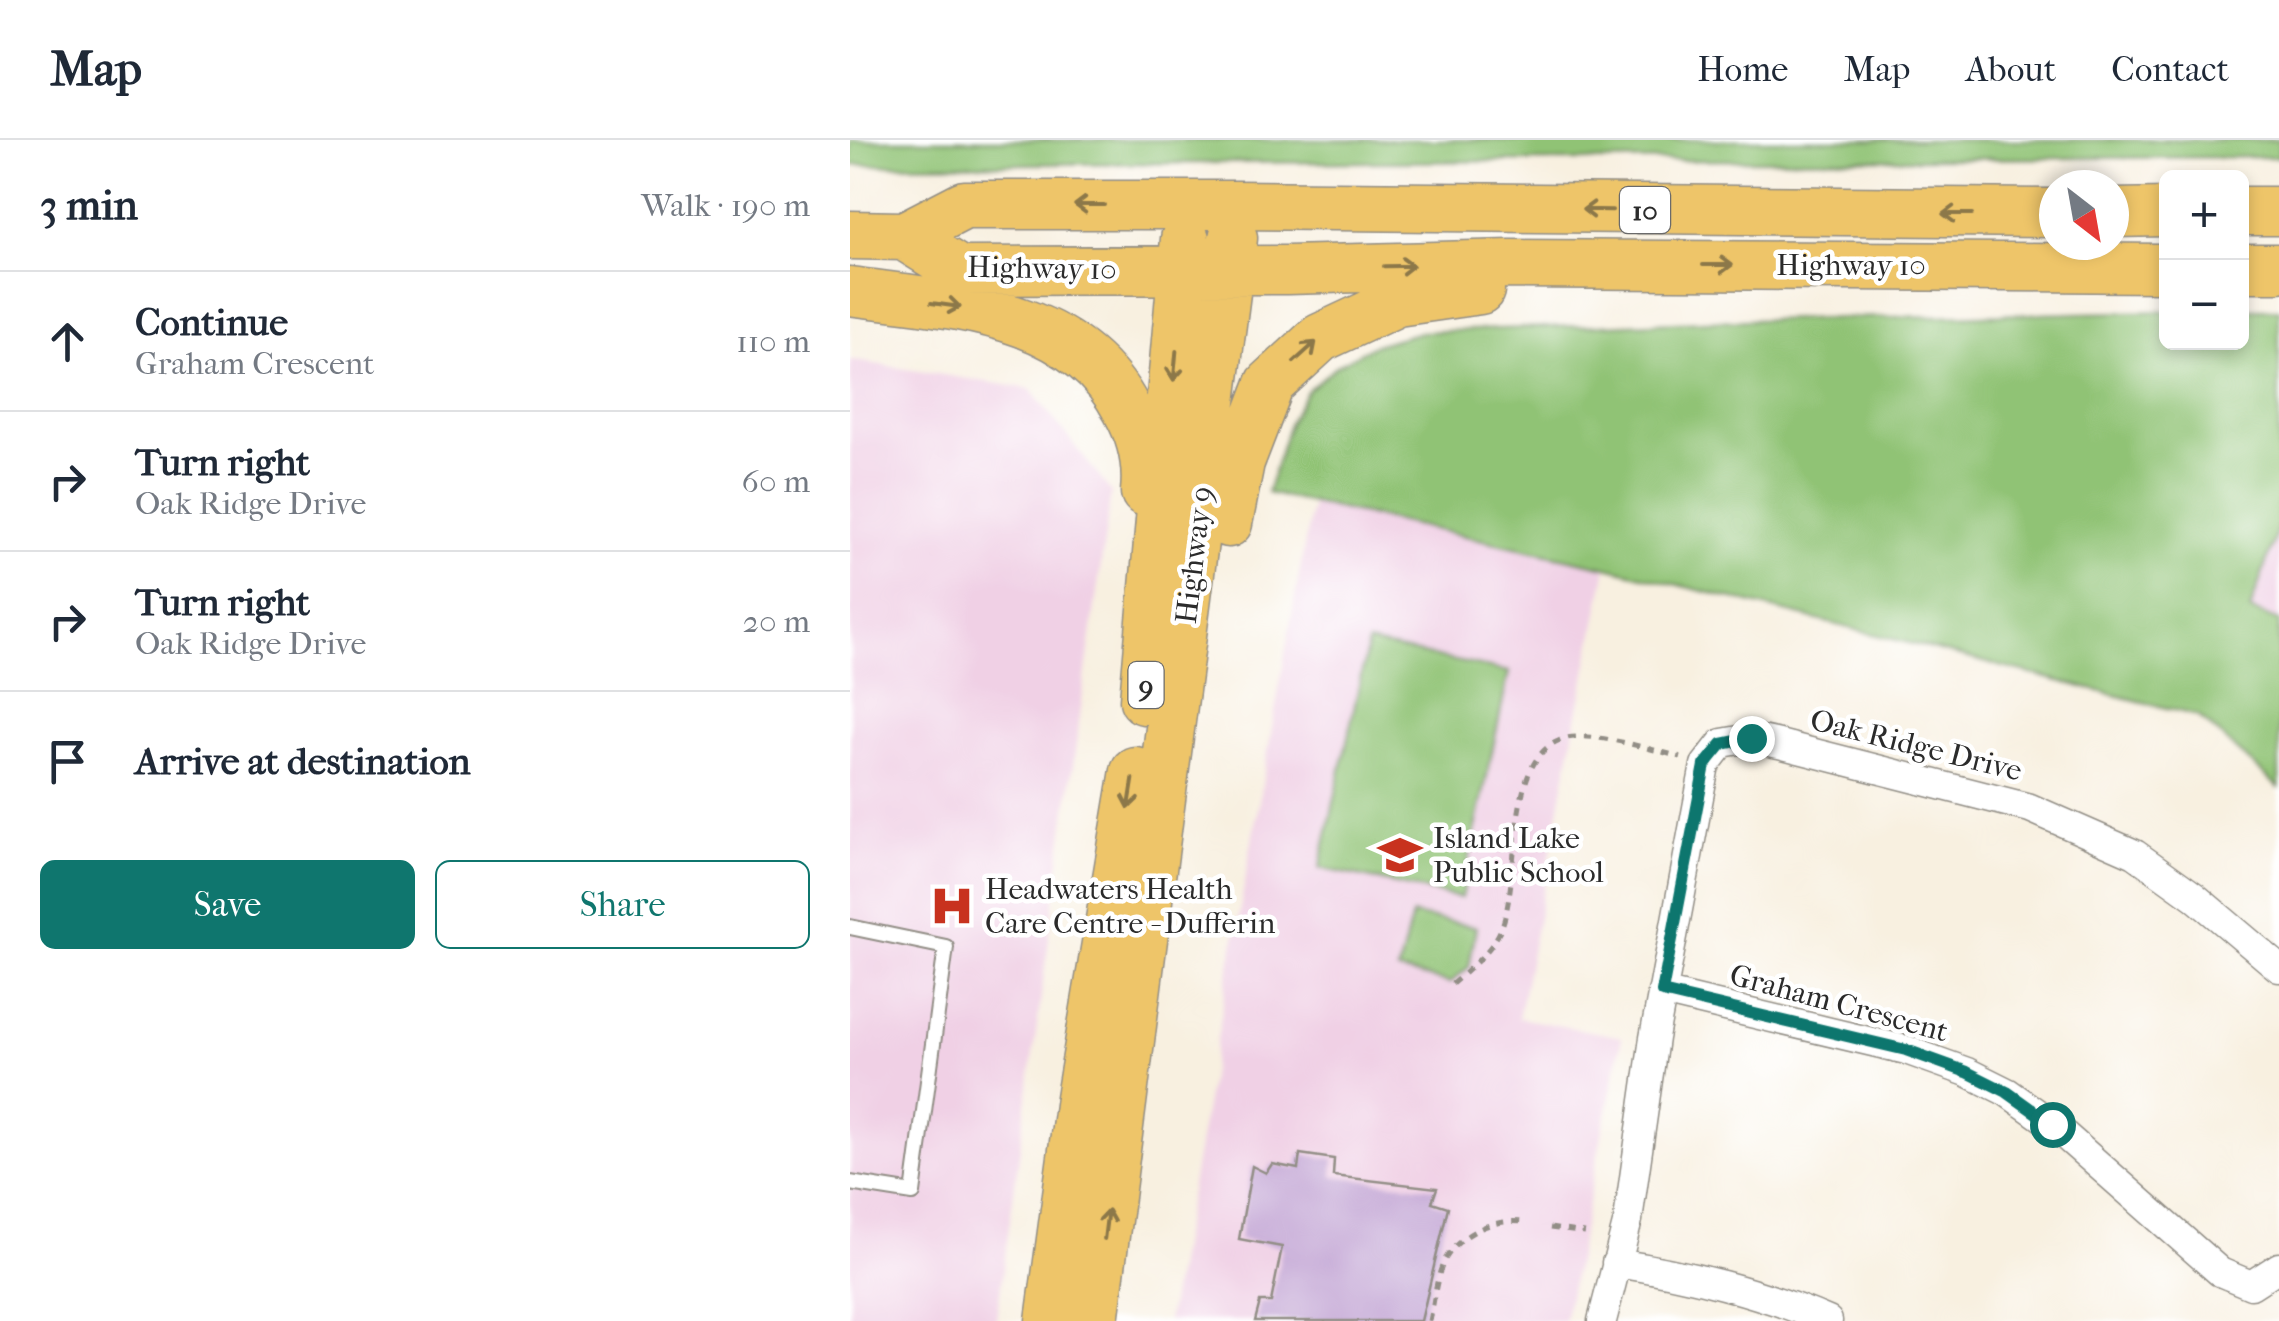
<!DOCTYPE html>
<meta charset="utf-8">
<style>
body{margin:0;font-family:"IM FELL French Canon",serif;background:#f2f2f3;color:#1f2937}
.controls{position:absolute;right:30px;top:30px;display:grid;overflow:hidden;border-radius:15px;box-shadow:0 5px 15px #0003}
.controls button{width:90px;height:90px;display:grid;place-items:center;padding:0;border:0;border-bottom:2px solid #e0e1e3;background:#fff;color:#1f2937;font:50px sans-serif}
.compass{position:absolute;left:1189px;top:30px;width:90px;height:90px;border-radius:50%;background:#fff;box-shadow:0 5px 15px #0003;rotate:149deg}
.stop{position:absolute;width:30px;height:30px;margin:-22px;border:8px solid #0f766e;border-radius:50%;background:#fff}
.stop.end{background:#0f766e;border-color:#fff;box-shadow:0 2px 10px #0008}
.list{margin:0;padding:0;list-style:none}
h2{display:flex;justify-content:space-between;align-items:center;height:130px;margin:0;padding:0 40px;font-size:42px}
h2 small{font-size:32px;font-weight:400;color:#747a83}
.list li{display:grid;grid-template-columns:65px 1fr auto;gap:30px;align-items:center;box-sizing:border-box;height:140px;padding:0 40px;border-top:2px solid #e0e1e3}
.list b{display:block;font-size:38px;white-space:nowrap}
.list p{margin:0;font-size:32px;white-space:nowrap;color:#747a83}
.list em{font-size:32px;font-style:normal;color:#747a83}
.actions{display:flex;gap:20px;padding:30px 40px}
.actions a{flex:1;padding:22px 0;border:2px solid #0f766e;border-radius:15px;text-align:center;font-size:35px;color:#0f766e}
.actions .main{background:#0f766e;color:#fff}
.icon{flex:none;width:55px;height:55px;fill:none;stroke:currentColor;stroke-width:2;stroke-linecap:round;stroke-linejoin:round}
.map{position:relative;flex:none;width:1429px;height:1181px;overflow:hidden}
header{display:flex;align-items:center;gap:60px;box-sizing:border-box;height:140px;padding:0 50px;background:#fff;border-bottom:2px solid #e0e1e3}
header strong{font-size:48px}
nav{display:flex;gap:55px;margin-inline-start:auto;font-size:35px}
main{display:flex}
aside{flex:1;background:#fff}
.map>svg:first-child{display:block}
.built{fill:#f0d0e5}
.green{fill:#90c374;stroke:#5e7750;stroke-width:2.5}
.building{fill:#c5a9d6}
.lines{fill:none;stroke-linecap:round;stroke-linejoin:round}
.lane-casing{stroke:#928e86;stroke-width:18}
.street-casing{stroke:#928e86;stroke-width:31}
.highway-casing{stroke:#928e86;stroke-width:51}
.path{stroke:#928e86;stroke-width:5;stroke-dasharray:8 8;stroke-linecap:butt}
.lane{stroke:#fff;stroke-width:14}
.street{stroke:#fff;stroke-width:28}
.highway{stroke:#eec569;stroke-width:48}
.oneway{stroke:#8c784a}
.route{stroke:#0f766e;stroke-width:12}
.labels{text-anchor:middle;stroke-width:9;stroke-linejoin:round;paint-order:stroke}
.shield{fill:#fff;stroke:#6b6b6b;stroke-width:2.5}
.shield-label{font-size:28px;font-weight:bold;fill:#2b2b2b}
.street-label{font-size:30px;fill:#2b2b2b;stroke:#fff}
.poi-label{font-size:30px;fill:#2b2b2b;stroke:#fff;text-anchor:start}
</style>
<header>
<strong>Map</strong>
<nav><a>Home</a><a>Map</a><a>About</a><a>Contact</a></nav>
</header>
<main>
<aside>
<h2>3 min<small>Walk · 190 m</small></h2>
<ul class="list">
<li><svg class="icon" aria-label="ahead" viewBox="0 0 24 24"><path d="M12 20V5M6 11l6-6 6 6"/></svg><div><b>Continue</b><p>Graham Crescent</p></div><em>110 m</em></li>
<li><svg class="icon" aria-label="right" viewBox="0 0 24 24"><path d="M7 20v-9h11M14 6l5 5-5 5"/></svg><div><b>Turn right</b><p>Oak Ridge Drive</p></div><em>60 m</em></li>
<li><svg class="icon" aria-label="right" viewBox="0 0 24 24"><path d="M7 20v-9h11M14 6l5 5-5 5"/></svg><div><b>Turn right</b><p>Oak Ridge Drive</p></div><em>20 m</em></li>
<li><svg class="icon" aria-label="arrive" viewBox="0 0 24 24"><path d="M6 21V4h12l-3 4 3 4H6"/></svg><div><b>Arrive at destination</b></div></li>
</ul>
<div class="actions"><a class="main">Save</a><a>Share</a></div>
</aside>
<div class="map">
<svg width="1429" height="1181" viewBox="0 0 1429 1181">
<rect width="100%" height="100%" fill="#fff"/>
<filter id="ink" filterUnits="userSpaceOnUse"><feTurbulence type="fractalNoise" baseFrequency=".01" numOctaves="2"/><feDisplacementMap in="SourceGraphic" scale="20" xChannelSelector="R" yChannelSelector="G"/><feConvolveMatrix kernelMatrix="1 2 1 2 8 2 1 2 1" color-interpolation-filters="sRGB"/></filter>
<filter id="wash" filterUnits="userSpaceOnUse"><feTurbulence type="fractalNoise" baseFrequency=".0048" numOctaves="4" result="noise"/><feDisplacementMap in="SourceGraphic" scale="40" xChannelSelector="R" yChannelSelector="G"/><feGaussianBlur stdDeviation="2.25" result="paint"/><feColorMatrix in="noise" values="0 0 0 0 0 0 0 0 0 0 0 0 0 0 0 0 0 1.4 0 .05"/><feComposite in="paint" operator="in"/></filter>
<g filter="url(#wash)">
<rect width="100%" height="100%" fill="#f8f0e0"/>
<path class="built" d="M 0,220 L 180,249 L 261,352 L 146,1181 L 0,1181 Z
M 462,362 L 757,427 L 668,878 L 772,897 L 714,1181 L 317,1181 Z
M 1429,385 L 1429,481 L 1399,471 Z"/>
<path class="green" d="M 0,0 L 1429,0 L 1429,17 L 0,25 Z
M 1392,169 L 1429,169 L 1429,385 L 1400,470 L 1429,481 L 1429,648 L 1348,576 L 757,427 L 417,353 L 439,283 L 457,251 L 486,226 L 524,205 L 570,192 L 853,181 L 1316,171 L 1316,202 L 1392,202 Z
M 518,503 L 659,532 L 611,758 L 470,728 Z
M 562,775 L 626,787 L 619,827 L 600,843 L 548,831 Z"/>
<g id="blocks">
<path class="building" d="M 450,1014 L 484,1019 L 483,1036 L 587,1048 L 582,1062 L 598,1067 L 571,1181 L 405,1181 L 410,1162 L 421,1162 L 432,1107 L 389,1099 L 402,1026 L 416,1033 L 422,1024 L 448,1029 Z"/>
</g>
</g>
<g filter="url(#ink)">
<use href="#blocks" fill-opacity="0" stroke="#928e86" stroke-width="2.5"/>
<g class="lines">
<g class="lane-casing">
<path id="lane" d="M 0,787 L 96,807 L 63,1053 L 0,1043"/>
</g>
<g class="street-casing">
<path id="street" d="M 812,852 L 1056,910 L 1117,932 L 1157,952 L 1202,984 L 1370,1132 L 1401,1145 L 1429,1127
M 766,1123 C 834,1133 915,1153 978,1181
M 752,1181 L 778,1080 L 804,898 L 855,625 L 872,603 L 901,598 L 929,604 L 1180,668 L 1285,714 L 1345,757 L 1429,828"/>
</g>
<g class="highway-casing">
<path id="highway" d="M 1392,71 L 1429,71
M 1264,73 L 1316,72
M 0,95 L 54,96 L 114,65 L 385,65 L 1204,73
M 54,96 L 110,131 L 437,130 L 661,124 L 1316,128
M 1392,128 L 1429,128
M 0,151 C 101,165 224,168 277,270 C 291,295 298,323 295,352
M 378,383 L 390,322 L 420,244 L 470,198 L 547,162 L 630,150
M 294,560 L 335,99
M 200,1181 L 230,958 L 285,631
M 244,1181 L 383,98"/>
</g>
<path class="path" d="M 602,844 C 619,829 639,813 649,793 C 674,744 650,613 717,598 C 746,592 803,610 831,617
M 700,1088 L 735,1093
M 580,1181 C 584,1163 585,1143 592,1126 C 604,1096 641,1078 672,1082"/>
<use href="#lane" class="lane"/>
<use href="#street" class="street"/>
<use href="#highway" class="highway"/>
</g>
<defs><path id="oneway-shaft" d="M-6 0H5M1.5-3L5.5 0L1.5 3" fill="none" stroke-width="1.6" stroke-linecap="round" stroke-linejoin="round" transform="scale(2.5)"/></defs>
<g class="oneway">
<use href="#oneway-shaft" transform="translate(239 65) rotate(180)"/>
<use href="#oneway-shaft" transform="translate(747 70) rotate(-179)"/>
<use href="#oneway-shaft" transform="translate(1107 74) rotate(180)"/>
<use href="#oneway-shaft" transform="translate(868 125)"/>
<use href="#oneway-shaft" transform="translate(549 126) rotate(-1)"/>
<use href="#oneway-shaft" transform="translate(96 165) rotate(8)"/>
<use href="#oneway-shaft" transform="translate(455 212) rotate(-42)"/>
<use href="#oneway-shaft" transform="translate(325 226) rotate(95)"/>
<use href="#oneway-shaft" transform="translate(281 654) rotate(99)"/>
<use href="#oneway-shaft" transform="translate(256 1084) rotate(-83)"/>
</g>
</g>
<g class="lines" filter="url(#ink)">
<path class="route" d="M 901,598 L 872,604 L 855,625 L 812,852 L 1056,910 L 1117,932 L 1157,952 L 1202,984"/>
</g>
<defs>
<g id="school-bare" transform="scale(3.45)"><path d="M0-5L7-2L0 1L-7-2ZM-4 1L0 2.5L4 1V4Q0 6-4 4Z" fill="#c8321e" stroke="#fff" stroke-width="2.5" paint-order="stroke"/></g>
<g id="hospital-bare" transform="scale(3.45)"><path d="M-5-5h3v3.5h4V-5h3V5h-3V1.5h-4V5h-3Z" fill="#c8321e" stroke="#fff" stroke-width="2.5" paint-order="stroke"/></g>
</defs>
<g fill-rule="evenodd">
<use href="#school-bare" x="550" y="715"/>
<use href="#hospital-bare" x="102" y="766"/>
</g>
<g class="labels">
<g class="shield">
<rect x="770" y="47" width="50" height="46" rx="8"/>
<rect x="278.5" y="522" width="35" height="46" rx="8"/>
</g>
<g class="shield-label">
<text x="795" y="80">10</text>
<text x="296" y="555">9</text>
</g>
<g class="street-label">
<text x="1001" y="135">Highway 10</text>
<text transform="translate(192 128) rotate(1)" y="10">Highway 10</text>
<text transform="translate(344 415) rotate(-83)" y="10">Highway 9</text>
<text transform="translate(1066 605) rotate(14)" y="10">Oak Ridge Drive</text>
<text transform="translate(989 863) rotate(15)" y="10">Graham Crescent</text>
</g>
<g class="poi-label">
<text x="583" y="708">Island Lake<tspan x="583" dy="34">Public School</tspan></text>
<text x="135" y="759">Headwaters Health<tspan x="135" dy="34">Care Centre - Dufferin</tspan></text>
</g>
</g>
</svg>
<div class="controls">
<button>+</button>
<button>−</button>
</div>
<svg class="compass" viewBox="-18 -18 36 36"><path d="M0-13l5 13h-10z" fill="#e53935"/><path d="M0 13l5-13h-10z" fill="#747a83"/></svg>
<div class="stop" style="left:1202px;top:984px"></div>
<div class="stop end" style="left:901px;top:598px"></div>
</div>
</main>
